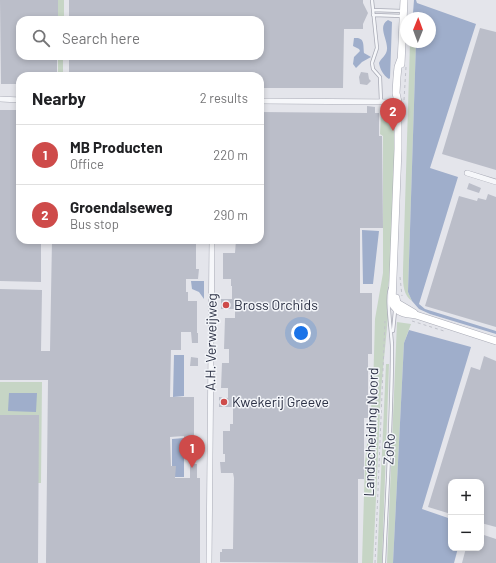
<!DOCTYPE html>
<meta charset="utf-8">
<style>
body{margin:0;font-family:Barlow,sans-serif;background:#f6f6f6;color:#202124}
.controls{position:absolute;right:12px;bottom:12px;display:grid;overflow:hidden;border-radius:8px;box-shadow:0 2px 6px #0003}
.controls button{width:36px;height:36px;display:grid;place-items:center;padding:0;border:0;border-bottom:1px solid #e0e0e0;background:#fff;color:#202124;font:20px sans-serif}
.compass{position:absolute;left:400px;top:12px;width:36px;height:36px;border-radius:50%;background:#fff;box-shadow:0 2px 6px #0003;rotate:1deg}
.you{position:absolute;left:301px;top:333px;width:14px;height:14px;margin:-10px;border:3px solid #fff;border-radius:50%;background:#1a73e8;box-shadow:0 0 0 6px #1a73e833}
.badge{display:grid;place-items:center;width:26px;height:26px;border-radius:50%;background:#ce4b4a;color:#fff;font-size:13px;font-weight:700}
.pin{position:absolute;translate:-50% -33px;filter:drop-shadow(0 1px 2px #0008)}
.pin::after{content:'';position:absolute;top:21px;width:14px;height:12px;background:inherit;clip-path:polygon(0 0,100% 0,50% 100%)}
.list{margin:0;padding:0;list-style:none}
h2{display:flex;justify-content:space-between;align-items:center;height:52px;margin:0;padding:0 16px;font-size:17px}
h2 small{font-size:13px;font-weight:400;color:#757577}
.list li{display:grid;grid-template-columns:26px 1fr auto;gap:12px;align-items:center;box-sizing:border-box;height:60px;padding:0 16px;border-top:1px solid #e0e0e0}
.list b{display:block;font-size:15px;white-space:nowrap}
.list p{margin:0;font-size:13px;white-space:nowrap;color:#757577}
.list em{font-size:13px;font-style:normal;color:#757577}
.icon{flex:none;width:22px;height:22px;fill:none;stroke:currentColor;stroke-width:2;stroke-linecap:round;stroke-linejoin:round}
.map{position:relative;flex:none;width:496px;height:563px;overflow:hidden}
.search{position:absolute;background:#fff;box-shadow:0 2px 6px #0003;left:16px;top:16px;width:248px;height:44px;display:flex;align-items:center;gap:10px;box-sizing:border-box;padding:0 14px;border-radius:12px;color:#757577;font-size:15px}
.panel{position:absolute;background:#fff;box-shadow:0 2px 6px #0003;left:16px;top:72px;width:248px;height:172px;border-radius:12px}
.map>svg:first-child{display:block}
.green{fill:#c6d5c5}
.water{fill:#9faecb}
.building{fill:#bbbec9}
.lines{fill:none;stroke-linecap:round;stroke-linejoin:round}
.lane-casing{stroke:#a9abb6;stroke-width:4}
.street-casing{stroke:#a9abb6;stroke-width:6}
.secondary-casing{stroke:#a9abb6;stroke-width:8}
.path{stroke:#c1c3cb;stroke-width:1;stroke-dasharray:3 3;stroke-linecap:butt}
.lane{stroke:#f6f7fa;stroke-width:2.5}
.street{stroke:#f6f7fa;stroke-width:5}
.secondary{stroke:#fff;stroke-width:7}
.poi-dot{fill:#ce4b4a;stroke:#f3f5f9;stroke-width:1.5}
.labels{text-anchor:middle;stroke-width:3;stroke-linejoin:round;paint-order:stroke}
.poi-label{font-size:14px;fill:#2b3044;stroke:#f3f5f9;text-anchor:start}
.street-label{font-size:14px;fill:#2b3044;stroke:#f3f5f9}
</style>
<div class="map">
<svg width="496" height="563" viewBox="0 0 496 563">
<rect width="100%" height="100%" fill="#e4e5eb"/>
<path class="green" d="M 58,0 L 64,0 L 64,20 L 58,20 Z
M 410,42 L 416,42 L 408,292 L 412,301 C 402,295 403,280 403,270 Z
M 58,56 L 63,56 L 63,76 L 58,76 Z
M 381,113 L 396,114 L 391,266 L 387,294 L 388,317 L 381,390 L 373,563 L 362,563 L 365,462 L 373,390 L 375,319 L 383,273 L 383,136 L 380,134 Z
M 397,322 L 411,324 L 404,343 L 393,563 L 387,563 Z
M 386,364 L 389,364 L 382,563 L 377,563 Z
M 0,382 L 42,382 L 41,483 L 0,483 Z"/>
<path class="water" d="M 414,0 L 416,0 L 417,3 L 476,24 L 430,168 L 458,177 L 419,304 L 425,309 L 496,331 L 496,334 L 430,314 L 419,309 L 412,301 L 408,292 L 416,42 L 430,42 L 430,18 L 414,18 L 413,13 Z
M 388,20 L 392,22 L 390,78 L 389,79 C 383,75 380,69 379,63 C 381,58 387,55 387,49 C 388,40 377,26 388,20 Z
M 354,38 C 365,37 363,44 364,53 L 371,57 L 362,62 L 356,68 L 353,64 L 354,57 L 360,51 L 359,49 L 353,46 Z
M 362,230 L 379,231 L 373,284 L 363,284 Z
M 191,281 L 204,281 L 204,299 L 199,292 L 192,289 Z
M 409,330 L 471,347 L 422,509 L 451,519 L 451,548 L 458,548 L 454,563 L 393,563 L 404,343 Z
M 174,355 L 184,355 L 184,396 L 173,397 Z
M 9,393 L 37,393 L 36,412 L 8,411 Z
M 184,438 L 184,477 L 172,477 L 172,439 Z"/>
<path class="building" d="M 0,0 L 58,0 L 58,20 L 20,20 L 20,56 L 57,56 L 57,75 L 22,75 L 22,76 L 20,76 L 20,84 L 1,84 Z
M 69,0 L 363,0 L 363,3 L 368,13 L 363,24 L 363,29 L 344,29 L 343,88 L 260,88 L 260,76 L 207,76 L 207,74 L 151,74 L 151,76 L 119,76 L 119,73 L 69,73 L 69,56 L 260,56 L 260,20 L 69,20 Z
M 480,28 L 496,32 L 496,170 L 442,154 Z
M 361,72 L 368,73 L 369,79 L 371,81 L 367,85 L 360,84 L 359,77 Z
M 367,106 L 375,107 L 375,113 L 379,113 L 379,136 L 382,136 L 383,228 L 360,228 L 360,293 L 372,293 L 372,354 L 368,354 L 368,418 L 364,418 L 364,479 L 358,479 L 358,563 L 220,562 L 220,552 L 222,552 L 222,549 L 233,549 L 234,478 L 233,473 L 221,473 L 220,462 L 225,462 L 225,454 L 223,454 L 223,431 L 230,431 L 230,424 L 233,424 L 233,407 L 219,407 L 219,397 L 228,398 L 228,388 L 221,388 L 222,363 L 229,363 L 229,349 L 224,349 L 225,318 L 235,318 L 235,309 L 221,309 L 221,299 L 232,299 L 232,286 L 231,286 L 231,279 L 223,279 L 223,253 L 235,253 L 236,240 L 260,240 L 260,112 L 367,113 Z
M 0,110 L 20,110 L 20,240 L 41,240 L 41,282 L 0,281 Z
M 469,183 L 481,188 L 479,193 L 467,189 Z
M 488,194 L 496,197 L 496,327 L 425,306 L 459,196 L 477,201 L 478,198 L 486,200 Z
M 52,240 L 196,240 L 196,269 L 199,269 L 198,279 L 186,279 L 186,292 L 188,292 L 188,301 L 197,301 L 197,333 L 198,333 L 198,343 L 192,343 L 191,332 L 181,332 L 181,350 L 171,350 L 170,397 L 194,397 L 194,436 L 189,436 L 189,441 L 184,441 L 184,436 L 170,437 L 171,466 L 176,466 L 175,478 L 190,478 L 190,464 L 197,464 L 197,478 L 200,478 L 200,563 L 46,563 L 48,380 L 0,380 L 0,289 L 42,290 L 41,351 L 50,351 Z
M 484,356 L 496,361 L 496,527 L 481,523 L 481,482 L 451,482 L 451,514 L 428,507 L 471,367 L 480,370 Z
M 191,357 L 198,358 L 198,366 L 190,366 Z
M 0,415 L 39,415 L 38,563 L 0,563 Z
M 481,534 L 496,539 L 496,563 L 462,563 L 466,548 L 481,548 Z"/>
<g class="lines">
<g class="lane-casing">
<path id="lane" d="M 372,0 L 377,48 L 372,63 L 373,69 L 380,77 L 381,101
M 373,10 L 402,11
M 373,15 L 403,16
M 393,331 L 395,311
M 384,563 C 387,491 392,419 392,347 C 392,335 385,293 391,287"/>
</g>
<g class="street-casing">
<path id="street" d="M 0,99 L 20,100
M 260,101 L 398,102
M 467,173 L 496,182
M 209,563 L 212,240"/>
</g>
<g class="secondary-casing">
<path id="secondary" d="M 401,59 L 398,67 L 397,77 L 396,93 L 398,102 L 398,149 L 392,303 C 397,313 405,314 416,315 L 496,341
M 401,64 L 404,0
M 396,298 L 397,303 L 414,313"/>
</g>
<path class="path" d="M 404,100 L 406,67
M 400,277 L 402,296
M 412,321 L 444,331
M 375,563 L 385,321"/>
<use href="#lane" class="lane"/>
<use href="#street" class="street"/>
<use href="#secondary" class="secondary"/>
</g>
<g class="poi-dot">
<circle cx="226" cy="305" r="4"/>
<circle cx="224" cy="402" r="4"/>
</g>
<g class="labels">
<g class="poi-label">
<text x="234" y="310">Bross Orchids</text>
<text x="232" y="407">Kwekerij Greeve</text>
</g>
<g class="street-label">
<text transform="translate(211 342) rotate(-89)" y="5">A.H. Verweijweg</text>
<text transform="translate(371 432) rotate(-88)" y="5">Landscheiding Noord</text>
<text transform="translate(389 449) rotate(-87)" y="5">ZoRo</text>
</g>
</g>
</svg>
<div class="controls">
<button>+</button>
<button>−</button>
</div>
<svg class="compass" viewBox="-18 -18 36 36"><path d="M0-13l5 13h-10z" fill="#e53935"/><path d="M0 13l5-13h-10z" fill="#757577"/></svg>
<div class="you"></div>
<div class="pin badge" style="left:192px;top:468px">1</div>
<div class="pin badge" style="left:393px;top:131px">2</div>
<div class="search"><svg class="icon" aria-label="search" viewBox="0 0 24 24"><circle cx="10" cy="10" r="6"/><path d="M15 15l6 6"/></svg>Search here</div>
<section class="panel">
<h2>Nearby<small>2 results</small></h2>
<ul class="list">
<li><span class="badge">1</span><div><b>MB Producten</b><p>Office</p></div><em>220 m</em></li>
<li><span class="badge">2</span><div><b>Groendalseweg</b><p>Bus stop</p></div><em>290 m</em></li>
</ul>
</section>
</div>
